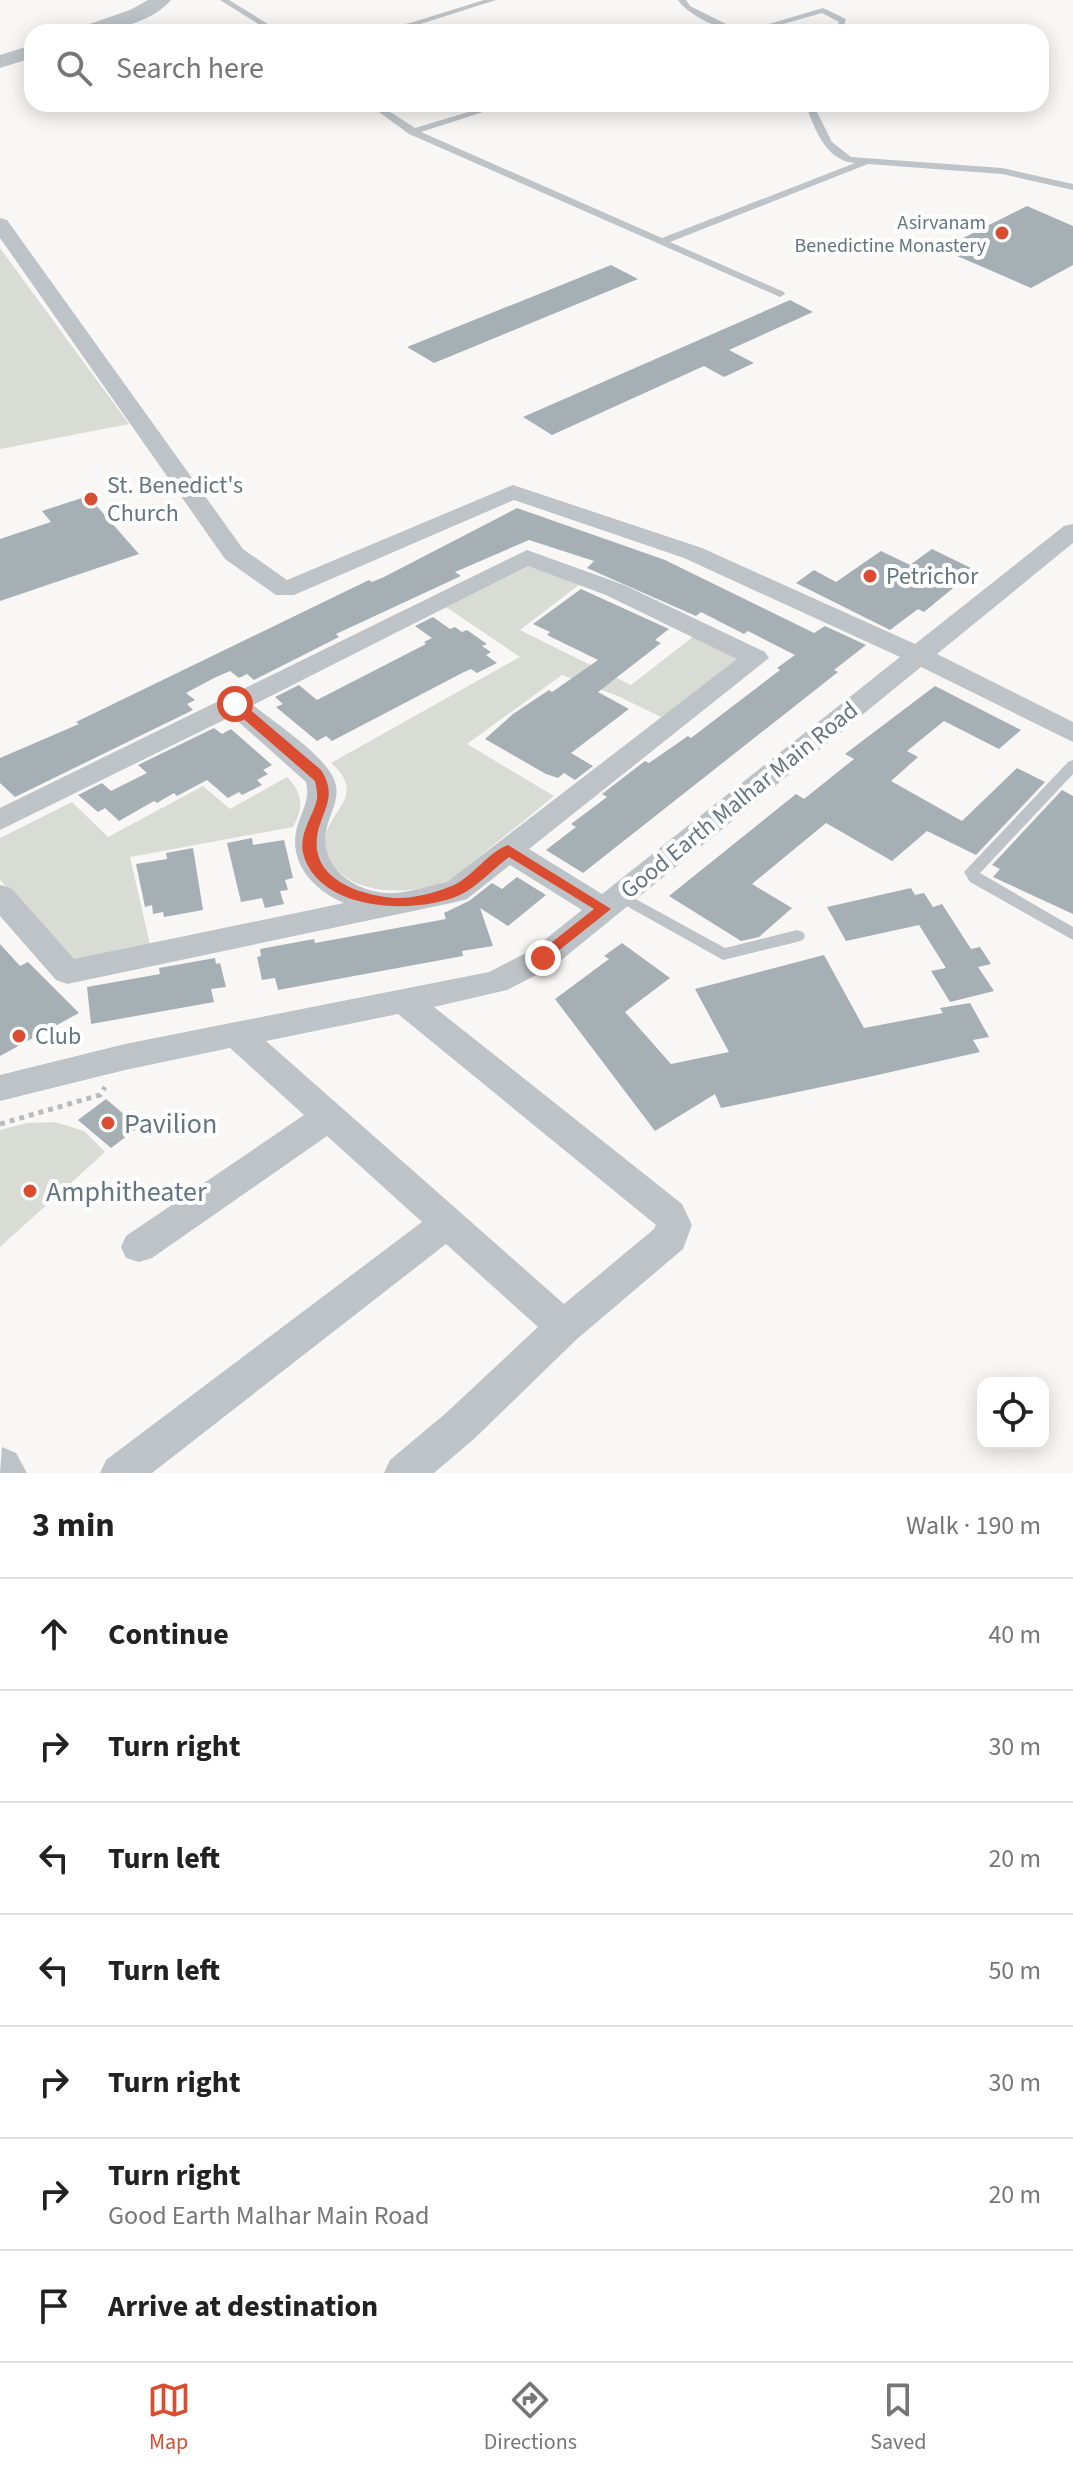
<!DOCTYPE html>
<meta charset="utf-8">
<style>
body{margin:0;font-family:"Source Sans 3",sans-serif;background:#f2f2f2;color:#222}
.controls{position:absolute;right:24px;bottom:24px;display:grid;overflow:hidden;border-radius:16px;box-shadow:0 4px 20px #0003}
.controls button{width:72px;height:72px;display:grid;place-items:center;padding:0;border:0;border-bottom:2px solid #e0e0e0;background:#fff;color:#222;font:40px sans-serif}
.stop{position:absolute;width:24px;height:24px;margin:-18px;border:6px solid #db4d31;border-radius:50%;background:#fff}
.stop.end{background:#db4d31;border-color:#fff;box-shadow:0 2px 8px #0008}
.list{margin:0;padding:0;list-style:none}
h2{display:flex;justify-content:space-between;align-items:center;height:104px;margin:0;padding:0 32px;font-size:34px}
h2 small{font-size:26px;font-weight:400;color:#767676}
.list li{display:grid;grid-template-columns:52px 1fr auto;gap:24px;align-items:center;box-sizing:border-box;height:112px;padding:0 32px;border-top:2px solid #e0e0e0}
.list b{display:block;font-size:30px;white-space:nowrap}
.list p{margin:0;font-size:26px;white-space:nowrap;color:#767676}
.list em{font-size:26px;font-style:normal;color:#767676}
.icon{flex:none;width:44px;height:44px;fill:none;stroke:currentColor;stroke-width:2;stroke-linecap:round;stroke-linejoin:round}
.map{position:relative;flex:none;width:1073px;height:1473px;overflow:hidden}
.search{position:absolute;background:#fff;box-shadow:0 4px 20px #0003;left:24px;right:24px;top:24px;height:88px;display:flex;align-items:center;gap:20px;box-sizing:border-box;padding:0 28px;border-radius:24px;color:#767676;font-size:30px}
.sheet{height:888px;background:#fff}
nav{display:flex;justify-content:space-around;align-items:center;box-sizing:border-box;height:112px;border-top:2px solid #e0e0e0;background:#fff;font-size:22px;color:#767676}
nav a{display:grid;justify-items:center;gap:4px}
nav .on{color:#db4d31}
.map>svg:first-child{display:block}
.green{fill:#d8dcd4}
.building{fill:#a6afb4}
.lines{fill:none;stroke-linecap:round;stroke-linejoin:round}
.path{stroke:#b9bcbf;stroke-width:5;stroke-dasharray:5 5;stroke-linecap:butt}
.service{fill:#bec3c7;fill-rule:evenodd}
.minor{fill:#bec3c7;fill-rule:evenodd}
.tertiary{fill:#bec3c7;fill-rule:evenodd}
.route{fill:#db4d31}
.poi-dot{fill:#db4d31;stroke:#fff;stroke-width:3}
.labels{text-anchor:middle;stroke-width:8;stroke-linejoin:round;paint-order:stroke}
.far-poi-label{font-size:20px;fill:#64757f;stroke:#fff;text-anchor:end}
.poi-label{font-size:24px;fill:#64757f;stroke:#fff;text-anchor:start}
.street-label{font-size:24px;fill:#64757f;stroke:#fff}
.near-poi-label{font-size:28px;fill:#64757f;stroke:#fff;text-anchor:start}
</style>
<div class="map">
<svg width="1073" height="1473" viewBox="0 0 1073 1473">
<rect width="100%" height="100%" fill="#f8f7f5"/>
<path class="green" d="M 0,248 L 129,424 L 0,449 Z
M 525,563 L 580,584 L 520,630 L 631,685 L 694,636 L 744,659 L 669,721 L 618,696 L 562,675 L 467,744 L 554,796 C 529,817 503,837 478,858 C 469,865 459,877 449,881 C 421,892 381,895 354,882 C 339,874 326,861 325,844 C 324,811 370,798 331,763 L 520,657 L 443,605 Z
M 287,777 C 303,793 304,808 293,827 L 130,857 L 151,949 L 77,965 L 0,880 L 0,838 L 72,802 L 108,837 L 203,786 L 230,809 Z
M 55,1122 L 84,1131 L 105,1152 L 0,1247 L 0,1130 L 27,1123 Z"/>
<path class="building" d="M 1027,206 L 1073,226 L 1073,265 L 1031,288 L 941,249 Z
M 611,265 L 638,279 L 434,363 L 407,347 Z
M 790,300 L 813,312 L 729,350 L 754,363 L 724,377 L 704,366 L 552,435 L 523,417 Z
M 88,496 L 139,554 L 0,601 L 0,539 L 51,522 L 42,511 Z
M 517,508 L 665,560 L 814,633 L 825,626 L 866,645 L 834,670 L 838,672 L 583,873 L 546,850 L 576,827 L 571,824 L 607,797 L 602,794 L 645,761 L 649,763 L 688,736 L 691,738 L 780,670 L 777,668 L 795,655 L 748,631 L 744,634 L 701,612 L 696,616 L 587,568 L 594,561 L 529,540 L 455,572 L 461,576 L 336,634 L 339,637 L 254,680 L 247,674 L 239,678 L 230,671 L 214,678 L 186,693 L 195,700 L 187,704 L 193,710 L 15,797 L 0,783 L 0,758 L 79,724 L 76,722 L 369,580 L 372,582 L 384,577 Z
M 932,549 L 975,570 L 924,612 L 918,609 L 890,630 L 796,583 L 814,570 L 836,582 L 881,551 L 910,565 Z
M 581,589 L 669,629 L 655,640 L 661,643 L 598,692 L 629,709 L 571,753 L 593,766 L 575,780 L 564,773 L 558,778 L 546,774 L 485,739 L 513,714 L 549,690 L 552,692 L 598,660 L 547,635 L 550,632 L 533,624 Z
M 433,617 L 450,629 L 455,627 L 462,632 L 467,630 L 487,644 L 482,646 L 491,652 L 486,655 L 497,663 L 477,673 L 471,669 L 464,672 L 332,741 L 326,736 L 317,741 L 276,707 L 283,704 L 275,697 L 299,685 L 317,700 L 426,644 L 424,642 L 432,638 L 415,626 Z
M 935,686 L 1021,730 L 999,749 L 944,721 L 907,751 L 918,757 L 891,781 L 962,821 L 1017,768 L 1045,782 L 976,855 L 927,831 L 892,861 L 826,823 L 752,884 L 792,908 L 759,937 L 741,941 L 669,896 L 796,794 L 804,799 L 854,759 L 845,754 Z
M 214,728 L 222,734 L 231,729 L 272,765 L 263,770 L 268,774 L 257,780 L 262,785 L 242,795 L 239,792 L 228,798 L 207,780 L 177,796 L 174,793 L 157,803 L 154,801 L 119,821 L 105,808 L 98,812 L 78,795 L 102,783 L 111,791 L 147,773 L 138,765 Z
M 1062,790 L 1073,796 L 1073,914 L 993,877 L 1000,869 L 992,865 Z
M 252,838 L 253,845 L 284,840 L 293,878 L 285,880 L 288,890 L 280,891 L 284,904 L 265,908 L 262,898 L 241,902 L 227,843 Z
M 193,848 L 203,910 L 164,917 L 163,912 L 153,914 L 152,905 L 145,907 L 136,864 L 167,859 L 166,853 Z
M 517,877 L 546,895 L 508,926 L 480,908 L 493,946 L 462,951 L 463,956 L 278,990 L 275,978 L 262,980 L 257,957 L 261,956 L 260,949 L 314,939 L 315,943 L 446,919 L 444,913 L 469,901 L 492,883 L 502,889 Z
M 911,888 L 915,895 L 924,893 L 933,907 L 942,904 L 971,949 L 980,947 L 991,964 L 978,967 L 994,991 L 950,1002 L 931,971 L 946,968 L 919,925 L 846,941 L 827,907 Z
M 622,943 L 670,978 L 625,1012 L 671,1064 L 729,1052 L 695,989 L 824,955 L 864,1028 L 943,1013 L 940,1008 L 970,1003 L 989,1037 L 973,1040 L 980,1052 L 864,1078 L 721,1108 L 715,1094 L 655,1131 L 555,999 L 609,959 L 604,956 Z
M 0,944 L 20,966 L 28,962 L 79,1013 L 0,1056 Z
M 215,958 L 216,964 L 220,963 L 226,987 L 211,989 L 214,1002 L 91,1024 L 87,987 L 160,974 L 159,968 Z
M 106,1099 L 139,1127 L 111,1148 L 78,1120 Z"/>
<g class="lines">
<path class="path" d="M 0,1124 L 100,1095 L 105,1087"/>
<path class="service" d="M 220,0 L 229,0 L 281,32 L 271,32 Z
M 484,0 L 496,0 L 411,27 L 381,32 L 361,32 L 410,23 Z
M 678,0 L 686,0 L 690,6 L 742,32 C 724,32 687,15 678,0 Z
M 823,8 L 846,19 L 842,32 L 834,32 L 839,22 L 822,13 L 755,32 L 742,32 Z
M 368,104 L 378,104 L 415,128 L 495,104 L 508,104 L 421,132 L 662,238 L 855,163 C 825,161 815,128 805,104 L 813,104 L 832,142 L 851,157 L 1002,168 L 1073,184 L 1073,190 L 1002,174 L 868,164 L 670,242 L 784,292 L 785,294 L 780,297 L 409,134 Z
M 1073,760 L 1073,774 L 980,873 L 1073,927 L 1073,940 L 970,882 L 964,872 L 1068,762 Z
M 621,891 L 725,948 L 797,930 L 803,932 L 805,936 L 803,940 L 797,942 L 723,960 L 616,900 L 613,896 L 616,892 Z"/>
<path class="minor" d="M 0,218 L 7,220 L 243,549 L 287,580 L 513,485 L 702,548 L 915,644 L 1064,526 L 1073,524 L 1073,543 L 937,654 L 1073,722 L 1073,742 L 921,667 L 554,966 L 507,990 L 434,1007 L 682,1204 L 692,1225 L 683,1249 L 577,1339 L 474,1439 L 434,1473 L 384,1473 L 390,1460 L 446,1413 L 538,1327 L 446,1244 L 152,1473 L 100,1473 L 106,1460 L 422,1222 L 327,1136 L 152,1258 L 139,1262 L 126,1258 L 121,1247 L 126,1236 L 304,1115 L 230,1048 L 125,1070 L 0,1101 L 0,1075 L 125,1044 L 489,972 L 532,950 L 582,910 L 510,865 L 467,899 L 456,902 L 67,984 L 56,980 L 0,916 L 0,885 L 11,888 L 74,959 L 344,903 C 313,890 286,861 298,824 C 303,809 310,798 306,782 L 232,716 L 0,830 L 0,808 L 527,550 L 624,585 L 765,652 L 769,658 L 529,849 L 602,894 L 900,657 L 684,558 L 514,500 L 294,595 L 276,595 L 225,559 L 0,238 ZM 528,566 L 606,595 L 737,659 L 447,882 C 429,886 410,892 393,893 C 359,895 319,868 326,832 C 329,813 342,798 334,779 C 322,753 276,724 253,705 ZM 398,1014 L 656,1225 L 654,1229 L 564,1304 L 266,1041 Z
M 2,1447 L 16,1453 L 27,1473 L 0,1473 Z"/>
<path class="tertiary" d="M 148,0 L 171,0 C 150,25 106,32 75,32 L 78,28 L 130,10 Z
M 32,45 L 32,58 L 0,68 L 0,55 Z"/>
</g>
<path class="route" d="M 230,701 L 240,701 L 321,770 C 342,802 313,817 317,850 C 322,884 367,896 395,898 C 410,899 435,893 449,887 C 471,880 486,853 508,845 L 611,909 L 543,963 L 535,958 L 537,954 L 594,909 L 509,857 C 494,868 477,887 460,895 C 415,915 318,912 303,853 C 299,832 313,817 317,799 C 318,794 316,786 315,781 L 230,707 Z"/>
<g class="poi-dot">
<circle cx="1002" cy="233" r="8"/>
<circle cx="91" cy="499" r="8"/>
<circle cx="870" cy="576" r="8"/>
<circle cx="19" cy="1036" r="8"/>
<circle cx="108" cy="1123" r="8"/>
<circle cx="30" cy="1191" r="8"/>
</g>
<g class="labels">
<g class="far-poi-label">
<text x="986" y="229">Asirvanam<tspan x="986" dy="23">Benedictine Monastery</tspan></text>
</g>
<g class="poi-label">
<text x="107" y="493">St. Benedict's<tspan x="107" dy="28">Church</tspan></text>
<text x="886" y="584">Petrichor</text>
<text x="35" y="1044">Club</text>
</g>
<g class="street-label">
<text transform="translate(739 800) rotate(-39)" y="8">Good Earth Malhar Main Road</text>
</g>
<g class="near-poi-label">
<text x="124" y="1133">Pavilion</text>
<text x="46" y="1201">Amphitheater</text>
</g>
</g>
</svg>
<div class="controls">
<button><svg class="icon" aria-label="locate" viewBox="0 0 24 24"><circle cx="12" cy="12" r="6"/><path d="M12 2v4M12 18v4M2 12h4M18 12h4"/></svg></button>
</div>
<div class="stop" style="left:235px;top:704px"></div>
<div class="stop end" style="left:543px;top:958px"></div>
<div class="search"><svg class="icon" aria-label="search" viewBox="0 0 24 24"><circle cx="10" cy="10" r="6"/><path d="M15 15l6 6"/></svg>Search here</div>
</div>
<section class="sheet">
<h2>3 min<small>Walk · 190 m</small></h2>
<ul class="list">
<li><svg class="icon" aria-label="ahead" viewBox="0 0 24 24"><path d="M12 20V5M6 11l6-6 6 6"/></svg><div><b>Continue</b></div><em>40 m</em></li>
<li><svg class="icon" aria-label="right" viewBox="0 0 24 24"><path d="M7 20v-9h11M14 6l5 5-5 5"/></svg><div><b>Turn right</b></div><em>30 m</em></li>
<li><svg class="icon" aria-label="left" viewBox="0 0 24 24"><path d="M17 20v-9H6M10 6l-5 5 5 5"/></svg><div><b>Turn left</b></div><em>20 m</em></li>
<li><svg class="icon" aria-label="left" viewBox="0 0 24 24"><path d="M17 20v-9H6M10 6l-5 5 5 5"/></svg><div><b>Turn left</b></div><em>50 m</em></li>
<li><svg class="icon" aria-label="right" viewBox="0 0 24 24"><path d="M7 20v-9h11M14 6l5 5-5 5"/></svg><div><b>Turn right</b></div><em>30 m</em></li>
<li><svg class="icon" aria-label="right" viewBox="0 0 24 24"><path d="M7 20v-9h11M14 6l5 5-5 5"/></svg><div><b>Turn right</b><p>Good Earth Malhar Main Road</p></div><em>20 m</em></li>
<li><svg class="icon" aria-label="arrive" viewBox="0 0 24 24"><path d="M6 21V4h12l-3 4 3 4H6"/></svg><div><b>Arrive at destination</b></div></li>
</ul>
</section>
<nav>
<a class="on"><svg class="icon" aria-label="map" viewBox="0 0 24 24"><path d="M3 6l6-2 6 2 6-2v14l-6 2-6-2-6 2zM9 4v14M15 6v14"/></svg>Map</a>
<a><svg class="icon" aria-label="directions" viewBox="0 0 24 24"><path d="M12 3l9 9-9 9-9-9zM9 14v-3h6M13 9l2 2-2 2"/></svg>Directions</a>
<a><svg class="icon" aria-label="saved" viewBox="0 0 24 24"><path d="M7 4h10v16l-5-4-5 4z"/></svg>Saved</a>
</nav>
